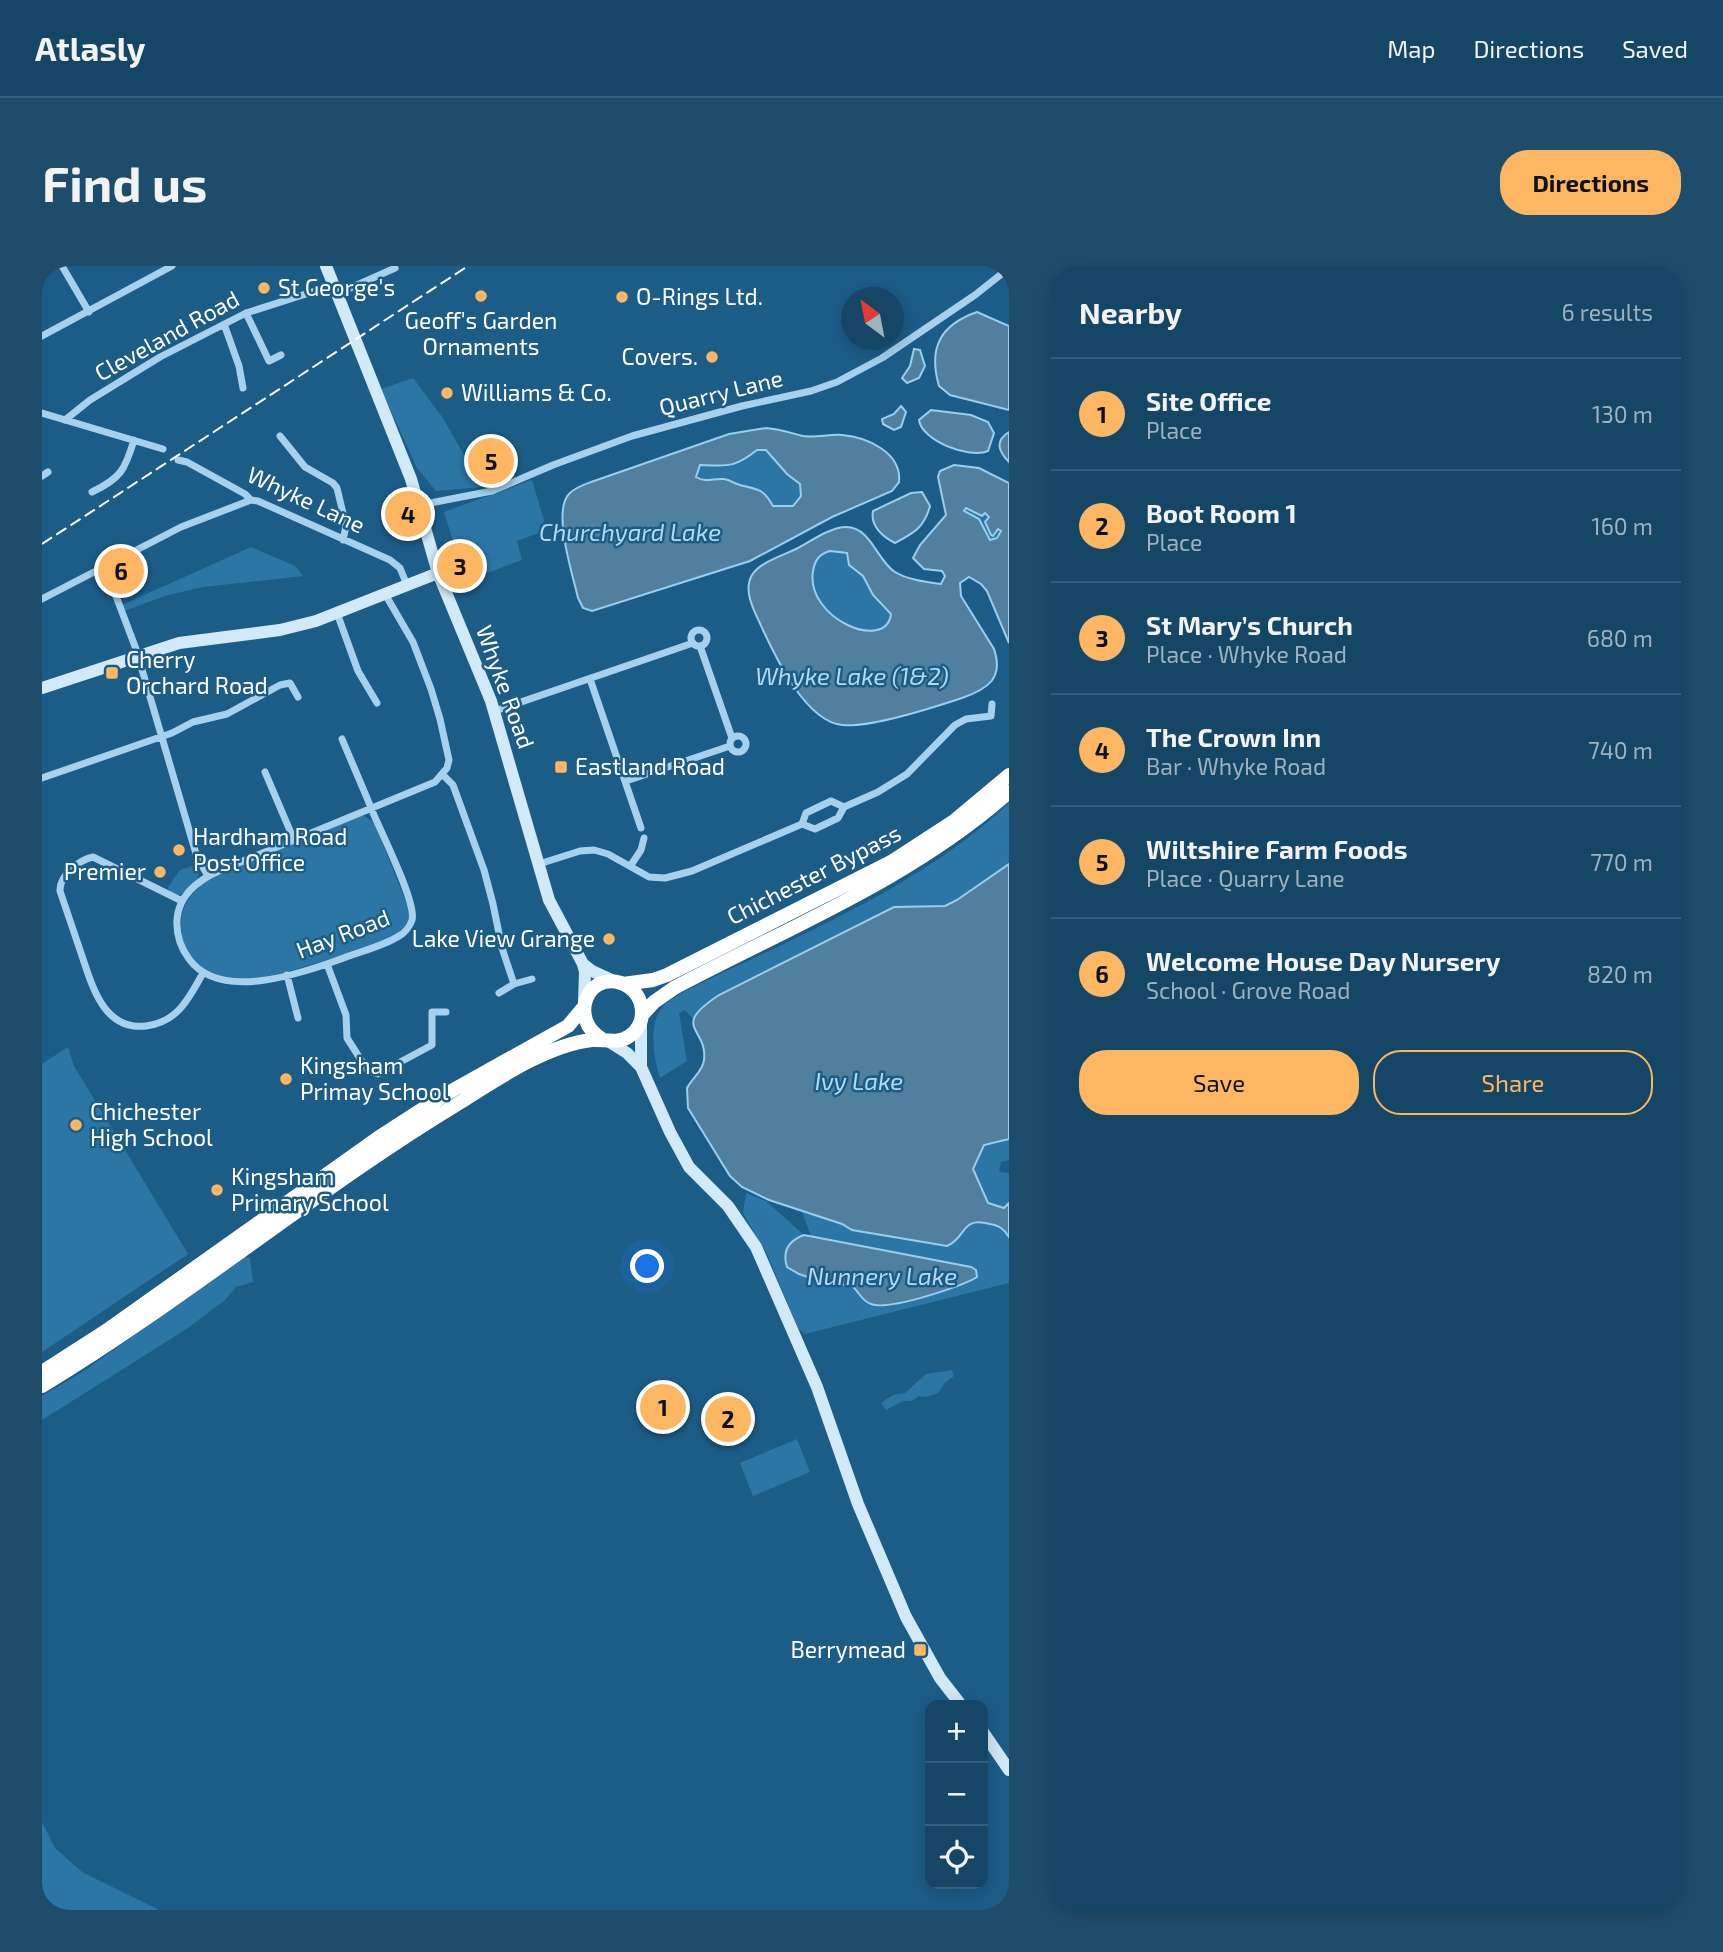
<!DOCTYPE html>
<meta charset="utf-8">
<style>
body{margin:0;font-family:"Exo 2",sans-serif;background:#1e4d6c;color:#f1f3f6}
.controls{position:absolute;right:21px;bottom:21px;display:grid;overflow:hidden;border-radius:14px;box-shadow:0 4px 18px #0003}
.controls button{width:63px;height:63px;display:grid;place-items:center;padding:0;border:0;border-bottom:2px solid #345e7a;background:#154666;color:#f1f3f6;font:35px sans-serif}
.compass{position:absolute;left:799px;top:21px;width:63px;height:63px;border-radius:50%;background:#154666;box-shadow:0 4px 18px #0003;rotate:328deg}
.you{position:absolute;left:606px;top:1001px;width:24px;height:24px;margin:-18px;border:5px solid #fff;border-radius:50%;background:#1a73e8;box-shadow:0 0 0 10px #1a73e833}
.badge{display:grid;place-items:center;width:46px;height:46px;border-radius:50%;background:#fdb762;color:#111;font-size:23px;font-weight:700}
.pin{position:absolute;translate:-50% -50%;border:4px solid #fff;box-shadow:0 2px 7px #0006}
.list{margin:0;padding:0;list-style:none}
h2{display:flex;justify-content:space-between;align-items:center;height:91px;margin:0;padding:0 28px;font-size:30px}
h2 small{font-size:23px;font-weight:400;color:#9db1bf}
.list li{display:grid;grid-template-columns:46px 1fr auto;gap:21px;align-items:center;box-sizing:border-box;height:112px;padding:0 28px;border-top:2px solid #345e7a}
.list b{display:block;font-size:26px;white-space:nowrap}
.list p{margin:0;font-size:23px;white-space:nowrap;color:#9db1bf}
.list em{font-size:23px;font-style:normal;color:#9db1bf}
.actions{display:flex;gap:14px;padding:21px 28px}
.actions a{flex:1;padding:16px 0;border:2px solid #fdb762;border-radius:28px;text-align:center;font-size:24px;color:#fdb762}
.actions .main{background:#fdb762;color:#111}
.icon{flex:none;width:38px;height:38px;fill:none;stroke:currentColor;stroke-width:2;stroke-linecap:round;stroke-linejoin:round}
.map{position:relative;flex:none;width:967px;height:1644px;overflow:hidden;border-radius:28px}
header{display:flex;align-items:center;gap:42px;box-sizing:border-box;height:98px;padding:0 35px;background:#154666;border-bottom:2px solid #345e7a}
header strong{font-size:33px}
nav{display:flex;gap:38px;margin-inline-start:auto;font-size:24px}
.intro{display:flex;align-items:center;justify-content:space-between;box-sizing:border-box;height:168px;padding:0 42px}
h1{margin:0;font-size:49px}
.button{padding:18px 32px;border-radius:28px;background:#fdb762;color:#111;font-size:24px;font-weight:700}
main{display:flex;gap:42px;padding:0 42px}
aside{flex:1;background:#154666;border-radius:28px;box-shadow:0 4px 18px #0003}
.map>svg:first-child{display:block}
.green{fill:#2c76a5}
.water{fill:#51809e;stroke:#98ceee;stroke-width:2;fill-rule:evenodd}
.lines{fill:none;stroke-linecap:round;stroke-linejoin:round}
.street{stroke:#a5d1ec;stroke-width:7}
.secondary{stroke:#d1e9f9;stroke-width:12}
.highway{stroke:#fff;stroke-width:14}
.rail{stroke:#fff;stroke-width:2;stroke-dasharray:12 5;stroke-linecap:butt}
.poi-dot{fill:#fdb762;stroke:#1c5d88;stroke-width:2.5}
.labels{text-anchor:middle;stroke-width:5;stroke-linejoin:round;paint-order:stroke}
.poi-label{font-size:23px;fill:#fff;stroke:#1c5d88;text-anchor:start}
.street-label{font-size:23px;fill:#fff;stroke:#1c5d88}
.water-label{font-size:24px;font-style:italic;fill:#b1daf3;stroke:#1c5d88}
</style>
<header>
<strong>Atlasly</strong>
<nav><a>Map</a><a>Directions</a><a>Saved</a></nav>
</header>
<div class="intro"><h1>Find us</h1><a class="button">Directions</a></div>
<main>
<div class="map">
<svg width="967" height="1644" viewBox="0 0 967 1644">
<rect width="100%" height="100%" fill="#1c5d88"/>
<path class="green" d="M 371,112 L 401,152 L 440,221 L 394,225 L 375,202 L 339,123 Z
M 715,183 L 724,184 L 745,208 L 758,218 L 759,230 L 751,240 L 730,240 C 721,222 716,224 698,219 C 693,218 688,214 682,213 C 671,212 664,217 654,211 L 658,199 C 687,200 692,202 715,183 Z
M 490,214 L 505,264 L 475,275 L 480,294 L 408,321 L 398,298 L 416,291 L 402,246 Z
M 924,242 L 939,250 L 942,246 L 960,266 L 955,272 L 948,274 L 937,253 L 922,244 Z
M 209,281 L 253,300 L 261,310 L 161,321 L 126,329 L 82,345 L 80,339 Z
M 794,284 L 805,287 L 810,302 L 821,310 L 826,322 L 849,348 C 848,355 846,357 840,361 C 820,376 777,345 771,324 C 769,318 770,310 772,303 C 774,290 781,285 794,284 Z
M 967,537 L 967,598 L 915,634 L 903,640 L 852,641 L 677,729 L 666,736 L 651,753 L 643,744 L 637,747 L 645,795 L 618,812 C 612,795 606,757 620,742 C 625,735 635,730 643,725 C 753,671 877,622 967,537 Z
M 320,549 L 332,556 L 366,641 L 368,649 L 362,664 C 339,679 308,687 281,695 C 243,706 193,726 157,699 C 146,690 139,677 139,662 C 138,640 150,625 167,613 Z
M 153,599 L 157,603 L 156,613 L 142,627 L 136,629 L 127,625 L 126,621 L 138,604 Z
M 26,781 L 32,800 L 146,988 L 0,1086 L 0,798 Z
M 967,873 L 967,894 L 959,896 L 957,906 L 967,907 L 967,937 L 962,942 L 946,937 L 931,903 L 942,879 Z
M 704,927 L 724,935 L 762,969 L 749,976 L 749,1005 L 787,1018 L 810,1019 C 814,1023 816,1029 820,1031 C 848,1050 904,1023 933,1013 L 934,1004 L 769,970 L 760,946 L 800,958 L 810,964 L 905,980 C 925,972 918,950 948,958 C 958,960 962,963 967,971 L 967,1017 L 763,1068 L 756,1062 L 725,988 L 701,947 Z
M 202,991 L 208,992 L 211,1016 L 194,1021 L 183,1034 L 143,1064 L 0,1154 L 0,1130 L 42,1105 Z
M 910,1104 L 912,1110 L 903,1117 L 896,1127 L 884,1131 L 877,1130 L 870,1135 L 861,1135 L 844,1144 L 839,1137 L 851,1129 L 863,1127 L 884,1108 Z
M 755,1173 L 768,1206 L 711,1230 L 698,1197 Z
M 0,1556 L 13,1582 L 40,1606 L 117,1644 L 0,1644 Z"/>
<path class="water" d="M 935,46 L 967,60 L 967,144 L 908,129 L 897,120 C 886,82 898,59 935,46 Z
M 872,83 L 878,84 L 883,100 L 877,112 L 865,117 L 860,112 L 868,100 Z
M 859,140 L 864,146 L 859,161 L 852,164 L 841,158 L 840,153 L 852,148 Z
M 889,144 L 929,149 L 946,156 L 952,167 L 946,185 C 927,193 880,175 877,154 Z
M 724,162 C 738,163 749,167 761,170 C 774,172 787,168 800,169 C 824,171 860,186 857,216 L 850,225 L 790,251 L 708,295 L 550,345 L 541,342 L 536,332 C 531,309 510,246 527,228 C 533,221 544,218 552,215 L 687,168 ZM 715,184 L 724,184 L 745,208 L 758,218 L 759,230 L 751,240 L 731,240 C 721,222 716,224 698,219 C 693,218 688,214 682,213 C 671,212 664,217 654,211 L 658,199 C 687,200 692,202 715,184 Z
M 967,166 L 967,196 C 957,186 952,175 967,166 Z
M 912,199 L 937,202 L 967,217 L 967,377 L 945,325 L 939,318 L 927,311 L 918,317 L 919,330 L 952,383 C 962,412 946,423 920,432 C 893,441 827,462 800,459 C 764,455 735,394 721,364 C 714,348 700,326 710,309 C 718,296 742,289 756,282 C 769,275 789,261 804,261 C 829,261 835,295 853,306 C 866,314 885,316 899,318 L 903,310 L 900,305 L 882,303 L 871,292 L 878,279 L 904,249 L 896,211 L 898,205 ZM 924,242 L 940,250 L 943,247 L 947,251 L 943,256 L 949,269 L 951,270 L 956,263 L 959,265 L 955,272 L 948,274 L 937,253 L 922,245 ZM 788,285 L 805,287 L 807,299 L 821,310 L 831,329 L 849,348 C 844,387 763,352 771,305 C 773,294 777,288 788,285 Z
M 880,226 L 888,240 C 882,262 872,267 853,277 C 841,271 828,260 831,245 L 869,227 Z
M 967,598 L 967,873 L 942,879 L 931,903 L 946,937 L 962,942 L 967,937 L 967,971 C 962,963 958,960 948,958 C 918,950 925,972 905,980 L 810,964 L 800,958 L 727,934 L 700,921 L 688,910 L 646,842 L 645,822 C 650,812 661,805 662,794 C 666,761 627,762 677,729 L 852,641 L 903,640 L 915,634 Z
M 762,969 L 929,1001 L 934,1004 L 935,1011 C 920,1021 845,1045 829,1038 C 819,1035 817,1025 809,1019 L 787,1018 L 757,1008 L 745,1001 C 740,985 746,975 762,969 Z"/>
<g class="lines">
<path class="street" d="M 20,0 L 47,46
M 295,28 L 353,2 L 352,0
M 204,47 L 227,95 L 239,89
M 182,58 L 197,100 L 201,122
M 0,70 L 130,0
M 0,147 L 121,183
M 23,154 L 48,134 L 118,91 L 204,47 L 292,19
M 238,170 L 263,201 L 291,217 L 295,222 L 304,260 L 301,274
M 136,194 L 145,196 L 203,228 L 209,234 L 216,235 L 348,294 L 358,302 L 365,319
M 0,210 L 6,206
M 50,226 C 79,212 83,204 92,174
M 378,239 L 450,225 L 511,199 L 590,170 L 700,140 L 769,125 L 795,116 L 840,92 L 933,29 L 967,2
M 63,301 L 94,383 L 155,591 L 166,610
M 0,333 L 139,261 L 209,234
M 295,347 L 316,405 L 335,437
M649 372a8 8 0 1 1 16 0a8 8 0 1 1-16 0Z
M 658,380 L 690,472
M 548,413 L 599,562
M 453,445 L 651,377
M688 478a8 8 0 1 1 16 0a8 8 0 1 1-16 0Z
M 300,473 L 325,532 L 332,549 C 340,568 375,638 370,654 C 368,660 363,667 357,670 C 343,679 324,684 307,690 C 265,705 180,738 147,693 C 138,681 134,668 135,653 C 137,628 158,613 179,604 L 393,516 L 405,502 L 407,494 L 398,453 L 389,423 L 371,376 L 343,328
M 223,506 L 252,574
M 401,509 L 411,519 L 442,604 L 451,638 L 460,682 L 472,718 L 457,727
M 0,512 L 130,467 L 151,456 L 185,448 L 238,419 L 248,417 L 256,431
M 584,515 L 688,480
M 760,558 L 773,563 L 796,552 L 802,541
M 497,598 L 538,585 L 552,584 L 566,588 L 607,611 L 623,612 L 650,605 L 760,558 L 764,547 L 789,535 L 802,541 L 836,526 L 865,508 L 913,459 L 924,453 L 949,450 L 950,438
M 589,599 L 599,584 L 602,572
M 140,635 L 51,591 C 37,594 17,610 18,625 C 25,646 32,666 39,687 C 50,719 61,765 104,760 C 136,756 147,732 161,707
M 285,698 L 304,749 L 305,772 L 326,805 L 336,808 L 390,779 L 390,746 L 404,746
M 245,709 L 256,752
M 472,718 L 490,713"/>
<path class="secondary" d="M 284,0 L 369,213 L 396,307 L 449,435 L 507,634 L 541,698 L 543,706 L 542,736
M 0,422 L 137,377 L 238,364 L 274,355 L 396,307
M 541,698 L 550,705 L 574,716
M 566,775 L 585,787 L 599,801 L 628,866 L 647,901 L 686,940 L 714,981 L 775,1121 L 816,1238 L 864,1351 L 898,1412 L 919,1439
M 599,801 L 599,757
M 941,1466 L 967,1504"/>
<path class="highway" d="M 581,718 L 611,714 L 625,709 L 849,596 L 912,555 L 967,509
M 601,748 L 612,736 L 632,722 C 747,661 869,613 967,526
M 0,1106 L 64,1065 L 336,872 L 404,828 L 526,760 L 541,742
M 0,1120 C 144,1033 273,924 417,837 C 455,813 505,779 550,774 C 562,773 575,778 586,771 C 608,758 603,725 579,717 C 544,706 527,754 560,773"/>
<path class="rail" d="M 0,278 L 426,0"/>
</g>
<g class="poi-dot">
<circle cx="222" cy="22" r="7"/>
<circle cx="439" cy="30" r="7"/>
<circle cx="580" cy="31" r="7"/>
<circle cx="670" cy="91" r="7"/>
<circle cx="405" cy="127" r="7"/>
<rect x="63" y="400" width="14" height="14" rx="3.5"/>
<rect x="512" y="494" width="14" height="14" rx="3.5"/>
<circle cx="137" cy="584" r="7"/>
<circle cx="118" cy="606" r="7"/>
<circle cx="567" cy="673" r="7"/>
<circle cx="244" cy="813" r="7"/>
<circle cx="34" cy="859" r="7"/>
<circle cx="175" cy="924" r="7"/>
<rect x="871" y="1377" width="14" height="14" rx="3.5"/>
</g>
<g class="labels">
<g class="poi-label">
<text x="236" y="30">St George's</text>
<text x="594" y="39">O-Rings Ltd.</text>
<text x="439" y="63" text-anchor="middle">Geoff's Garden<tspan x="439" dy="26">Ornaments</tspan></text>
<text x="656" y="99" text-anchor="end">Covers.</text>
<text x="419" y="135">Williams &amp; Co.</text>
<text x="84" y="402">Cherry<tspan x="84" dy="26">Orchard Road</tspan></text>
<text x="533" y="509">Eastland Road</text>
<text x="151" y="579">Hardham Road<tspan x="151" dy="26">Post Office</tspan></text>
<text x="104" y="614" text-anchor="end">Premier</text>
<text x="553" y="681" text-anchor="end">Lake View Grange</text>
<text x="258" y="808">Kingsham<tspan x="258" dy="26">Primay School</tspan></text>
<text x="48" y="854">Chichester<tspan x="48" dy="26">High School</tspan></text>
<text x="189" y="919">Kingsham<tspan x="189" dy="26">Primary School</tspan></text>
<text x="864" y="1392" text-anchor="end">Berrymead</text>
</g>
<g class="street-label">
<text transform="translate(125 70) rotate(-29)" y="8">Cleveland Road</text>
<text transform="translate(679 127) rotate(-14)" y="8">Quarry Lane</text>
<text transform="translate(264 234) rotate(25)" y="8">Whyke Lane</text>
<text transform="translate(463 421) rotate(70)" y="8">Whyke Road</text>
<text transform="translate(772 609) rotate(-27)" y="8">Chichester Bypass</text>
<text transform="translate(301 668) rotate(-21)" y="8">Hay Road</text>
</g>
<g class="water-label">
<text x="588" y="275">Churchyard Lake</text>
<text x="810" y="419">Whyke Lake (1&amp;2)</text>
<text x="817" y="824">Ivy Lake</text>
<text x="840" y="1019">Nunnery Lake</text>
</g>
</g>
</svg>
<div class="controls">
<button>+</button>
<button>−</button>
<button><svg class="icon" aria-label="locate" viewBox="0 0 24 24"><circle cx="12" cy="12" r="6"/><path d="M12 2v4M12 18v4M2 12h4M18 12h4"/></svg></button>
</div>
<svg class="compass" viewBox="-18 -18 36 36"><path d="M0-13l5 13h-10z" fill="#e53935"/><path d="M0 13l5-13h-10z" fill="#9db1bf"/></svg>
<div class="you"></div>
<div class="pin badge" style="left:621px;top:1141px">1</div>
<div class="pin badge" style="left:686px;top:1153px">2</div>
<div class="pin badge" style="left:418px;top:300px">3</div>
<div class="pin badge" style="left:366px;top:248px">4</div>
<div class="pin badge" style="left:449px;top:195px">5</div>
<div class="pin badge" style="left:79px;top:305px">6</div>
</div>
<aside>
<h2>Nearby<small>6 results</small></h2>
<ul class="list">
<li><span class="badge">1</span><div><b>Site Office</b><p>Place</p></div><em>130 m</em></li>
<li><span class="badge">2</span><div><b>Boot Room 1</b><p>Place</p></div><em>160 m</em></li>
<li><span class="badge">3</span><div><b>St Mary’s Church</b><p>Place · Whyke Road</p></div><em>680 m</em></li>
<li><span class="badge">4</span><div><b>The Crown Inn</b><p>Bar · Whyke Road</p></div><em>740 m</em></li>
<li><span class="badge">5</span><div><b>Wiltshire Farm Foods</b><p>Place · Quarry Lane</p></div><em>770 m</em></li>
<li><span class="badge">6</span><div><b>Welcome House Day Nursery</b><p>School · Grove Road</p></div><em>820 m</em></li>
</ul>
<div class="actions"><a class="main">Save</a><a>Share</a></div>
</aside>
</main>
